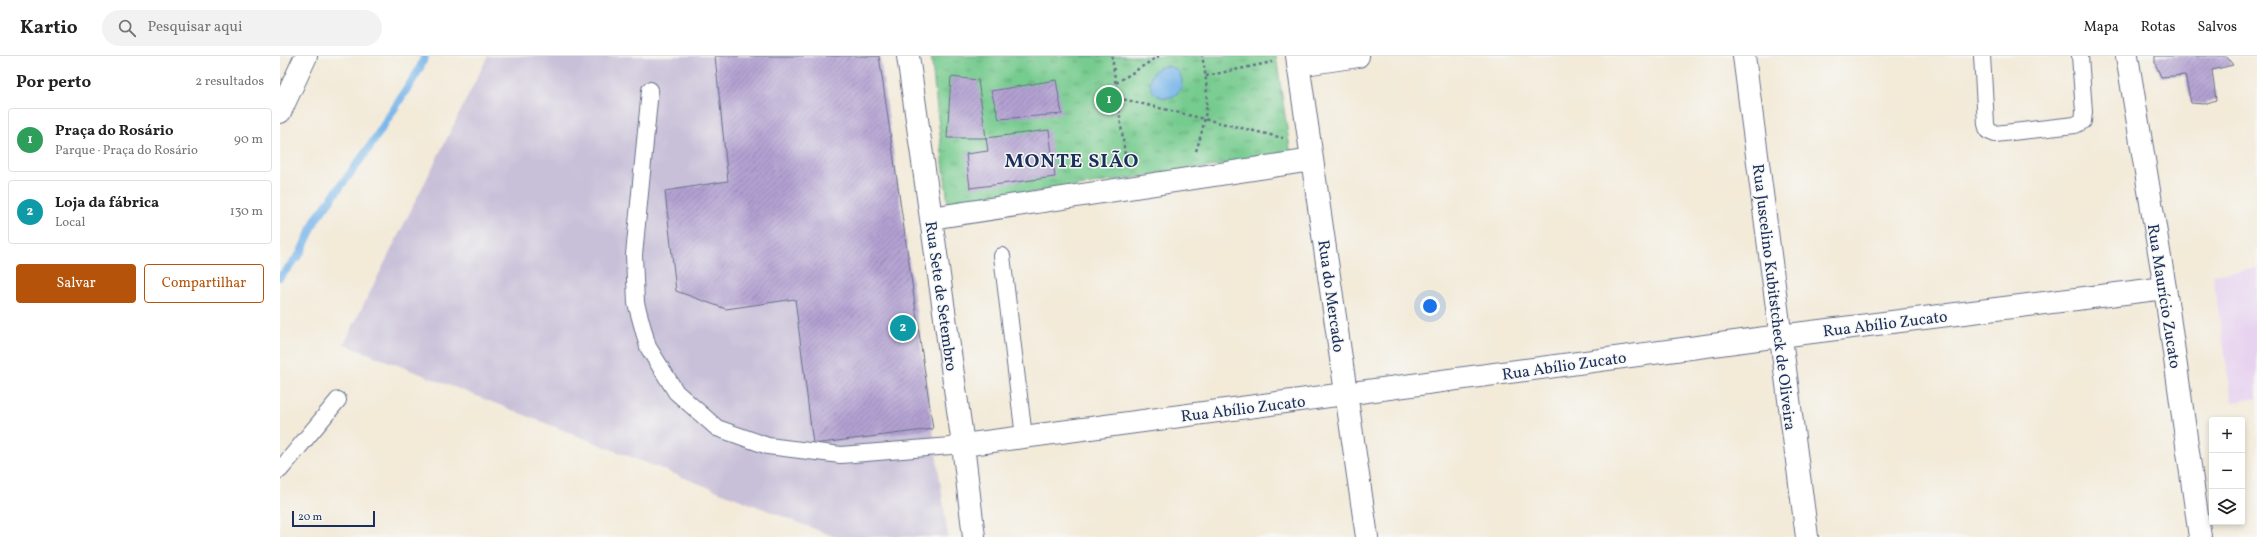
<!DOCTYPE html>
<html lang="pt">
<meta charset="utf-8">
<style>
body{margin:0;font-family:Vollkorn,serif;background:#f2f2f2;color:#222}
.controls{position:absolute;right:12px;bottom:12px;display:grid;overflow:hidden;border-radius:4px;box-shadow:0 2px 6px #0003}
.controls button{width:36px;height:36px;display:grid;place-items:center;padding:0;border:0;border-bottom:1px solid #e0e0e0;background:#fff;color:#222;font:20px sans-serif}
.scale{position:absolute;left:12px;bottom:10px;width:83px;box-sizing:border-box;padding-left:4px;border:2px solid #1b2f5e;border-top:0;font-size:11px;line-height:14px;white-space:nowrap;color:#1b2f5e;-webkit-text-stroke:3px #f6f6f2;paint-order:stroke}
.you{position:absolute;left:1150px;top:250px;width:14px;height:14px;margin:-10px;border:3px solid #fff;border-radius:50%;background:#1a73e8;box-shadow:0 0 0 6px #1a73e833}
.badge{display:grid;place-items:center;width:26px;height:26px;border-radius:50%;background:#b45309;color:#fff;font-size:13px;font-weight:700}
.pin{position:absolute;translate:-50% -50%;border:2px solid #fff;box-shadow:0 1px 4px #0006}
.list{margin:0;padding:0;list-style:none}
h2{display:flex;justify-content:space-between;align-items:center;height:52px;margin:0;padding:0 16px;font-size:17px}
h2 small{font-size:13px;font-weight:400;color:#767676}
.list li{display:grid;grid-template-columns:26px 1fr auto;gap:12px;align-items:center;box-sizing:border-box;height:64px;margin:0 8px 8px;padding:0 8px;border:1px solid #e0e0e0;border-radius:4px}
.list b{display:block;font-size:15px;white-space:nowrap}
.list p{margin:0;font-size:13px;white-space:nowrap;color:#767676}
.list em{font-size:13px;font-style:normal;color:#767676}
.actions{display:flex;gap:8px;padding:12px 16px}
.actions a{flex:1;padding:9px 0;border:1px solid #b45309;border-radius:4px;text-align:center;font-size:14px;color:#b45309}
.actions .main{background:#b45309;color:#fff}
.icon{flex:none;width:22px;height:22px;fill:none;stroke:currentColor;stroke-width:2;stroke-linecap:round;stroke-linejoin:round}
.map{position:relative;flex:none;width:1977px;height:481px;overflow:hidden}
header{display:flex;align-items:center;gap:24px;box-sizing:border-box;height:56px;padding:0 20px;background:#fff;border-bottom:1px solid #e0e0e0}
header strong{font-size:19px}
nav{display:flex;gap:22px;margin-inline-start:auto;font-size:14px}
.search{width:280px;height:36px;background:#f2f2f2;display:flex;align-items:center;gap:10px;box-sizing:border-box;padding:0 14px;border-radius:22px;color:#767676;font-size:15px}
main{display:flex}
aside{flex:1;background:#fff}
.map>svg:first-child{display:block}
.built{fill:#e7d2f0}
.industrial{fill:#c8bfd8}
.grass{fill:url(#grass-tufts);stroke:#487d76}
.water{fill:#77b5ea;stroke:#4972a4}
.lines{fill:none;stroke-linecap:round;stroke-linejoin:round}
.stream{stroke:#77b5ea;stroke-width:8}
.building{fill:url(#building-hatch)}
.service-casing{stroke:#677089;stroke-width:18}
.minor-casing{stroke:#677089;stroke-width:24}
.tertiary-casing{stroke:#677089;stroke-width:24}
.primary-casing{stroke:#677089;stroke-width:24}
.path{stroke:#677089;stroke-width:2.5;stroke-dasharray:3 3;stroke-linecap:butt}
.service{stroke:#fff;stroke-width:16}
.minor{stroke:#fff;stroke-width:22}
.tertiary{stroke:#fff;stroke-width:22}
.primary{stroke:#fff;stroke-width:22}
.labels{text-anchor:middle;stroke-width:3;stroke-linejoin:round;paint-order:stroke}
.street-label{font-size:16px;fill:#1b2f5e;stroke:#f6f6f2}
.district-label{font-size:20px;font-weight:bold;letter-spacing:1px;fill:#1b2f5e;stroke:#f6f6f2}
</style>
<header>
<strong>Kartio</strong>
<div class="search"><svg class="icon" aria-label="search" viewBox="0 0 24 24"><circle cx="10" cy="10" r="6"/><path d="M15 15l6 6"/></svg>Pesquisar aqui</div>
<nav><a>Mapa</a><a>Rotas</a><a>Salvos</a></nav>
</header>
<main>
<aside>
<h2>Por perto<small>2 resultados</small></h2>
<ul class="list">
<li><span class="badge" style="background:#2e9e5b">1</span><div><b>Praça do Rosário</b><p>Parque · Praça do Rosário</p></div><em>90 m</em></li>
<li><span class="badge" style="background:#0f9aa8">2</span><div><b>Loja da fábrica</b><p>Local</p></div><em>130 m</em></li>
</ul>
<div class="actions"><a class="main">Salvar</a><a>Compartilhar</a></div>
</aside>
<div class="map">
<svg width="1977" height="481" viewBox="0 0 1977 481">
<defs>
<pattern id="grass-tufts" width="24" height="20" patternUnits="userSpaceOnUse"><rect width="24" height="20" fill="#76cb8e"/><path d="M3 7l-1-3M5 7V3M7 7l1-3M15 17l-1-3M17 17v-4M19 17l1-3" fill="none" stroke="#60a577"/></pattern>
<pattern id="building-hatch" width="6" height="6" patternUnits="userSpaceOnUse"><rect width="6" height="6" fill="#b2a0d1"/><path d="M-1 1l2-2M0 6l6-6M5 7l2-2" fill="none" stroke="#9083ad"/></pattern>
</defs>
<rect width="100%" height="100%" fill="#f6f6f2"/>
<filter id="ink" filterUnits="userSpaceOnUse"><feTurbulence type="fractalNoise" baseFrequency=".025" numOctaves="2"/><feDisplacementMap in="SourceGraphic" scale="8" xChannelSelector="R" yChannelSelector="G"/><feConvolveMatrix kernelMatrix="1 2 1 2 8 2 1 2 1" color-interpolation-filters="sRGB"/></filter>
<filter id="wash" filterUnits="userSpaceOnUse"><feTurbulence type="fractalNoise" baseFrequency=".012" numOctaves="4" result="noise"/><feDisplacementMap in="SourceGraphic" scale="16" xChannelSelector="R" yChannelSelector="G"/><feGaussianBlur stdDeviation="0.9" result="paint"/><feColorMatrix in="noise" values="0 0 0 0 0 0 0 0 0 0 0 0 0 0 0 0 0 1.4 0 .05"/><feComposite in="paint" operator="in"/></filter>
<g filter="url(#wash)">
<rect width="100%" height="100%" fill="#f3ead8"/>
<path class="built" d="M 1977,212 L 1977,342 L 1952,346 L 1933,219 Z"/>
<path class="industrial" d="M 208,0 L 600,0 L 668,481 L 555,481 L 64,288 Z"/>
<path class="grass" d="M 651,0 L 996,0 L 1011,99 L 668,149 Z"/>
<path class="water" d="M870 26a16 16 0 1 1 32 0a16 16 0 1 1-32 0Z"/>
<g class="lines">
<path class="stream" d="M 0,221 L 20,198 L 36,163 L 89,92 L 139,14 L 145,0"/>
</g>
<g id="blocks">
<path class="building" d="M 435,0 L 599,0 L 653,373 L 533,388 L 515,243 L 446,253 L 396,235 L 385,135 L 448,125 Z
M 1875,0 L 1946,0 L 1953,9 L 1932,14 L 1936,44 L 1924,48 L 1911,47 L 1905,19 L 1881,21 L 1875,7 Z
M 671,21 L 698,24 L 706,82 L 769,74 L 775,121 L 690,132 L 686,98 L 708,95 L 706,82 L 667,82 Z
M 776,24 L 782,58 L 719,63 L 711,35 Z"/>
</g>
</g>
<g filter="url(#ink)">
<use href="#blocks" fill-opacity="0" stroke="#677089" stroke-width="1"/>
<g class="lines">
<g class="service-casing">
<path id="service" d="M 1702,0 L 1706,68 L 1708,75 L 1715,78 L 1795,69 L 1803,65 L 1804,56 L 1800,0
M 370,34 L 354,199 L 356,247 L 368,291 L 396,336 L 437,372 L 488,390 L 561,399 L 683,389
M 722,200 L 744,381
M 0,414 L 58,344"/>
</g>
<g class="minor-casing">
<path id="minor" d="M 628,0 L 683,389 L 694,481
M 1017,0 L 1087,481
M 1847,0 L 1885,232 L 1920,481
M 1018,9 L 1078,0
M 651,162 L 1032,104
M 683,389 L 1500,280 L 1885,232"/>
</g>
<g class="tertiary-casing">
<path id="tertiary" d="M 1464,0 L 1527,481"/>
</g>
<g class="primary-casing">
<path id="primary" d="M 0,56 L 26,0"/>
</g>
<path class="path" d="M 832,0 L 846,107
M 926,20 L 992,6
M 836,27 L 879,0
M 838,42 L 1003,82
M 916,95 C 928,59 930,37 922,0"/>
<use href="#service" class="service"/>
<use href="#minor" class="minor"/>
<use href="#tertiary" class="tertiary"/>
<use href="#primary" class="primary"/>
</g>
</g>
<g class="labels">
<g class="street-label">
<text transform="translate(662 240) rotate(82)" y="6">Rua Sete de Setembro</text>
<text transform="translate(1052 240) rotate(82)" y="6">Rua do Mercado</text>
<text transform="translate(1885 240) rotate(81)" y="6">Rua Maurício Zucato</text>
<text transform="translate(1495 241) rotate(83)" y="6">Rua Juscelino Kubitstcheck de Oliveira</text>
<text transform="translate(1605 267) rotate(-7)" y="6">Rua Abílio Zucato</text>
<text transform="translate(1284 309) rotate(-8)" y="6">Rua Abílio Zucato</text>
<text transform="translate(963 352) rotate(-7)" y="6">Rua Abílio Zucato</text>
</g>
<g class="district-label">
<text x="792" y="111">MONTE SIÃO</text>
</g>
</g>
</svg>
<div class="controls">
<button>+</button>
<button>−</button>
<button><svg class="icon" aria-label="layers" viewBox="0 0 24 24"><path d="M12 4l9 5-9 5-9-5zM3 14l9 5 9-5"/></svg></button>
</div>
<div class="scale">20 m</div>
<div class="you"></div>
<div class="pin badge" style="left:829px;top:44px;background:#2e9e5b">1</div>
<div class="pin badge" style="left:623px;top:272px;background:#0f9aa8">2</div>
</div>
</main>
